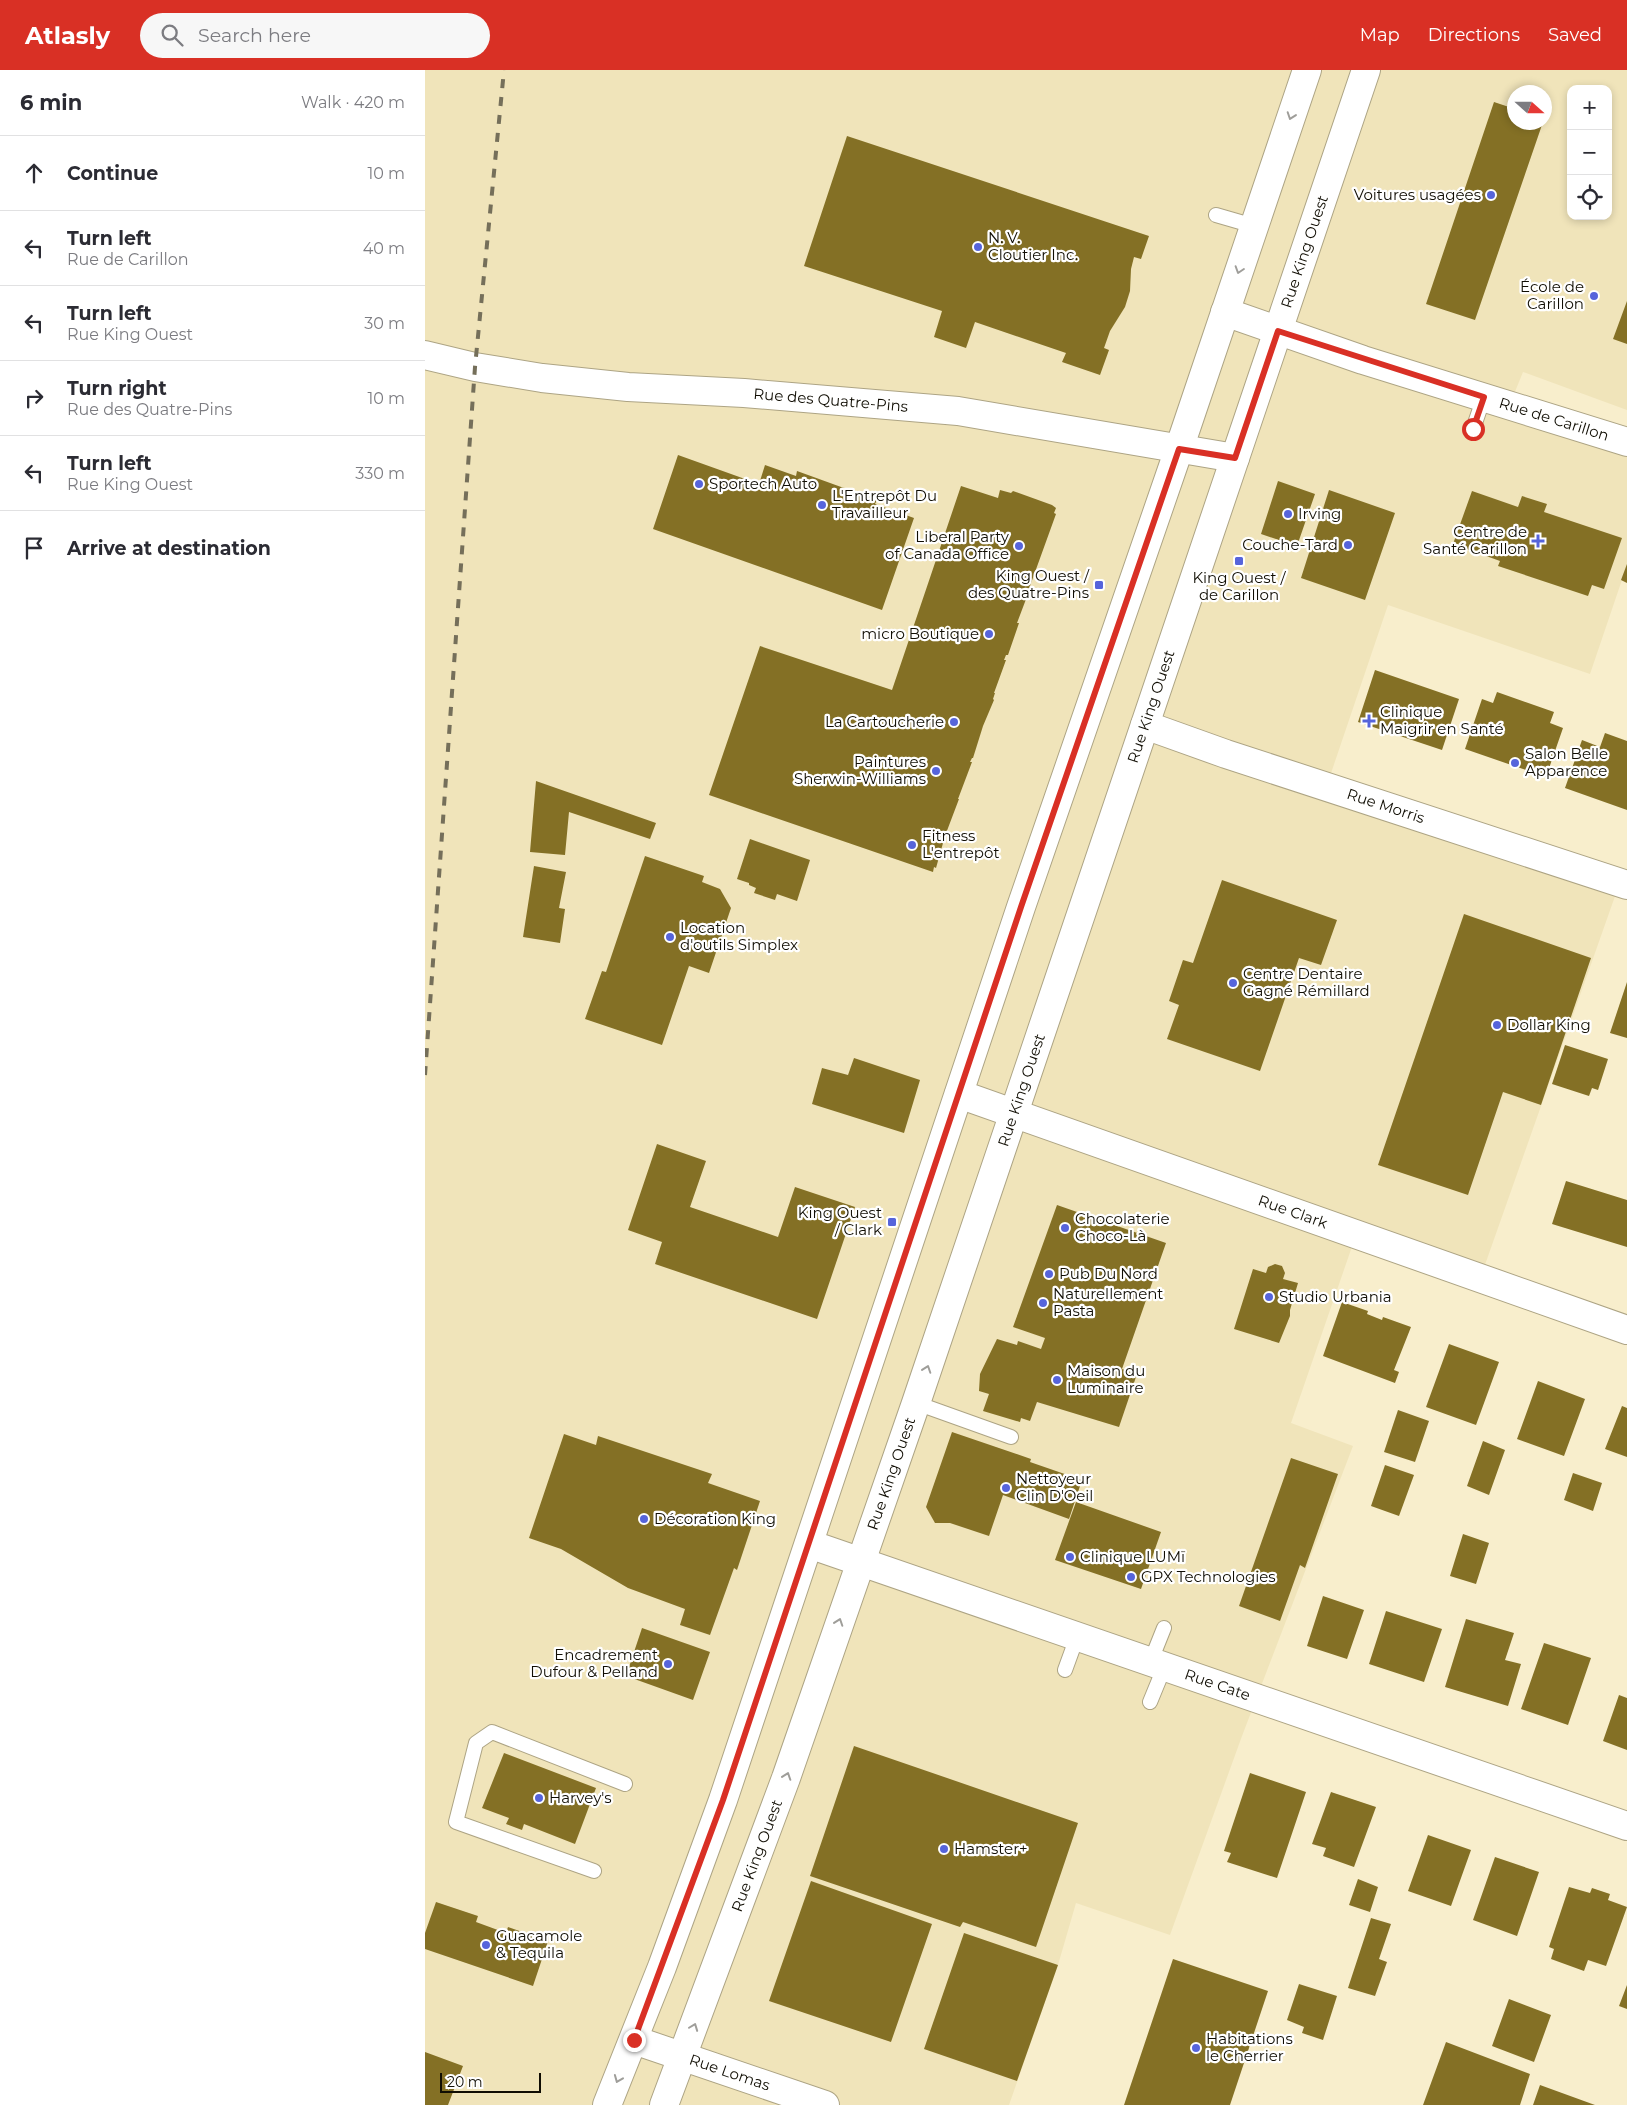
<!DOCTYPE html>
<meta charset="utf-8">
<style>
body{margin:0;font-family:Montserrat,sans-serif;background:#f7f7f7;color:#2b2b33}
.controls{position:absolute;right:15px;top:15px;display:grid;overflow:hidden;border-radius:10px;box-shadow:0 2px 8px #0003}
.controls button{width:45px;height:45px;display:grid;place-items:center;padding:0;border:0;border-bottom:1px solid #e1e1e2;background:#fff;color:#2b2b33;font:25px sans-serif}
.compass{position:absolute;left:1082px;top:15px;width:45px;height:45px;border-radius:50%;background:#fff;box-shadow:0 2px 8px #0003;rotate:111deg}
.scale{position:absolute;left:15px;bottom:12px;width:101px;box-sizing:border-box;padding-left:5px;border:2px solid #100d03;border-top:0;font-size:14px;line-height:18px;white-space:nowrap;color:#100d03;-webkit-text-stroke:4px #fff;paint-order:stroke}
.stop{position:absolute;width:15px;height:15px;margin:-11px;border:4px solid #d93025;border-radius:50%;background:#fff}
.stop.end{background:#d93025;border-color:#fff;box-shadow:0 1px 5px #0008}
.list{margin:0;padding:0;list-style:none}
h2{display:flex;justify-content:space-between;align-items:center;height:65px;margin:0;padding:0 20px;font-size:21px}
h2 small{font-size:16px;font-weight:400;color:#7c7c81}
.list li{display:grid;grid-template-columns:32px 1fr auto;gap:15px;align-items:center;box-sizing:border-box;height:75px;padding:0 20px;border-top:1px solid #e1e1e2}
.list b{display:block;font-size:19px;white-space:nowrap}
.list p{margin:0;font-size:16px;white-space:nowrap;color:#7c7c81}
.list em{font-size:16px;font-style:normal;color:#7c7c81}
.icon{flex:none;width:28px;height:28px;fill:none;stroke:currentColor;stroke-width:2;stroke-linecap:round;stroke-linejoin:round}
.map{position:relative;flex:none;width:1202px;height:2035px;overflow:hidden}
header{display:flex;align-items:center;gap:30px;box-sizing:border-box;height:70px;padding:0 25px;background:#d93025;color:#fff}
header strong{font-size:24px}
nav{display:flex;gap:28px;margin-inline-start:auto;font-size:18px}
.search{width:350px;height:45px;background:#f7f7f7;display:flex;align-items:center;gap:12px;box-sizing:border-box;padding:0 18px;border-radius:28px;color:#7c7c81;font-size:19px}
main{display:flex}
aside{flex:1;background:#fff}
.map>svg:first-child{display:block}
.built{fill:#f0e4ba;fill-rule:evenodd}
.building{fill:#847025}
.lines{fill:none;stroke-linecap:round;stroke-linejoin:round}
.service-casing{stroke:#ada484;stroke-width:16}
.minor-casing{stroke:#ada484;stroke-width:30}
.primary-casing{stroke:#ada484;stroke-width:30}
.service{stroke:#fff;stroke-width:14}
.minor{stroke:#fff;stroke-width:28}
.primary{stroke:#fff;stroke-width:28}
.rail{stroke:#756f5a;stroke-width:4;stroke-dasharray:9 9;stroke-linecap:butt}
.oneway{stroke:#9f9e9a}
.route{stroke:#d93025;stroke-width:6}
.poi-dot{fill:#5664db;stroke:#fff;stroke-width:2}
.labels{text-anchor:middle;stroke-width:4.5;stroke-linejoin:round;paint-order:stroke}
.poi-label{font-size:15px;fill:#100d03;stroke:#fff;text-anchor:start}
.street-label{font-size:15px;fill:#100d03;stroke:#fff}
</style>
<header>
<strong>Atlasly</strong>
<div class="search"><svg class="icon" aria-label="search" viewBox="0 0 24 24"><circle cx="10" cy="10" r="6"/><path d="M15 15l6 6"/></svg>Search here</div>
<nav><a>Map</a><a>Directions</a><a>Saved</a></nav>
</header>
<main>
<aside>
<h2>6 min<small>Walk · 420 m</small></h2>
<ul class="list">
<li><svg class="icon" aria-label="ahead" viewBox="0 0 24 24"><path d="M12 20V5M6 11l6-6 6 6"/></svg><div><b>Continue</b></div><em>10 m</em></li>
<li><svg class="icon" aria-label="left" viewBox="0 0 24 24"><path d="M17 20v-9H6M10 6l-5 5 5 5"/></svg><div><b>Turn left</b><p>Rue de Carillon</p></div><em>40 m</em></li>
<li><svg class="icon" aria-label="left" viewBox="0 0 24 24"><path d="M17 20v-9H6M10 6l-5 5 5 5"/></svg><div><b>Turn left</b><p>Rue King Ouest</p></div><em>30 m</em></li>
<li><svg class="icon" aria-label="right" viewBox="0 0 24 24"><path d="M7 20v-9h11M14 6l5 5-5 5"/></svg><div><b>Turn right</b><p>Rue des Quatre-Pins</p></div><em>10 m</em></li>
<li><svg class="icon" aria-label="left" viewBox="0 0 24 24"><path d="M17 20v-9H6M10 6l-5 5 5 5"/></svg><div><b>Turn left</b><p>Rue King Ouest</p></div><em>330 m</em></li>
<li><svg class="icon" aria-label="arrive" viewBox="0 0 24 24"><path d="M6 21V4h12l-3 4 3 4H6"/></svg><div><b>Arrive at destination</b></div></li>
</ul>
</aside>
<div class="map">
<svg width="1202" height="2035" viewBox="0 0 1202 2035">
<rect width="100%" height="100%" fill="#f8eecc"/>
<path class="built" d="M 0,0 L 1202,0 L 1202,340 L 1098,302 L 1085,334 L 1202,372 L 1202,495 L 1165,604 L 963,535 L 902,715 L 1195,812 L 1055,1209 L 931,1165 L 866,1353 L 928,1376 L 817,1666 L 745,1865 L 651,1833 L 633,1895 L 584,2035 L 0,2035 ZM 1146,19 L 1183,19 L 1183,146 L 1146,146 ZM 1090,22 L 1120,22 L 1120,52 L 1090,52 Z"/>
<path class="building" d="M 1069,32 L 1090,39 L 1090,52 L 1118,52 L 1050,250 L 1001,234 Z
M 422,66 L 724,166 L 716,189 L 709,187 L 706,199 L 705,221 L 700,237 L 685,261 L 679,278 L 684,280 L 675,305 L 637,292 L 641,283 L 550,252 L 541,278 L 509,267 L 517,241 L 379,196 Z
M 1202,231 L 1202,274 L 1188,269 Z
M 253,385 L 334,414 L 340,395 L 371,406 L 372,401 L 452,430 L 450,434 L 489,448 L 457,540 L 228,459 Z
M 853,411 L 890,424 L 872,476 L 836,464 Z
M 536,416 L 573,428 L 575,420 L 586,423 L 588,421 L 627,435 L 631,438 L 629,443 L 631,444 L 605,516 L 606,516 L 592,553 L 594,553 L 583,585 L 581,585 L 579,590 L 581,590 L 569,623 L 570,623 L 568,629 L 569,630 L 558,656 L 548,688 L 547,688 L 545,692 L 547,692 L 533,729 L 534,729 L 520,766 L 511,798 L 509,797 L 508,802 L 284,725 L 335,576 L 467,620 Z
M 904,420 L 970,443 L 940,530 L 876,508 Z
M 1047,421 L 1093,437 L 1097,426 L 1122,434 L 1119,442 L 1197,468 L 1179,519 L 1167,515 L 1163,526 L 1073,496 L 1075,491 L 1028,474 Z
M 1202,494 L 1202,513 L 1196,510 Z
M 950,600 L 1034,629 L 1017,680 L 933,652 Z
M 1072,622 L 1129,642 L 1125,653 L 1138,658 L 1121,707 L 1040,679 L 1057,629 L 1068,633 Z
M 1180,663 L 1202,671 L 1202,740 L 1140,718 L 1157,670 L 1175,677 Z
M 111,711 L 231,753 L 225,769 L 144,742 L 140,785 L 105,782 Z
M 325,769 L 385,790 L 372,831 L 352,824 L 350,830 L 329,823 L 331,818 L 324,815 L 324,813 L 312,809 Z
M 220,786 L 279,806 L 277,812 L 295,819 L 306,838 L 284,903 L 264,896 L 237,975 L 160,949 L 177,901 L 181,902 Z
M 109,796 L 141,802 L 134,838 L 140,839 L 135,873 L 98,867 Z
M 797,810 L 912,850 L 896,895 L 874,888 L 835,1001 L 742,969 L 754,935 L 744,931 L 758,890 L 768,893 Z
M 1039,844 L 1166,888 L 1116,1035 L 1078,1022 L 1043,1125 L 953,1095 Z
M 1202,912 L 1202,968 L 1185,963 Z
M 1140,975 L 1183,989 L 1173,1020 L 1167,1018 L 1164,1026 L 1127,1014 Z
M 429,988 L 495,1010 L 479,1063 L 387,1034 L 397,998 L 423,1005 Z
M 232,1074 L 281,1091 L 265,1137 L 353,1167 L 370,1117 L 430,1137 L 392,1249 L 230,1194 L 237,1172 L 203,1160 Z
M 1141,1111 L 1202,1130 L 1202,1177 L 1127,1154 Z
M 632,1135 L 741,1173 L 697,1299 L 712,1304 L 694,1357 L 612,1332 L 605,1351 L 596,1348 L 595,1352 L 558,1341 L 564,1324 L 554,1321 L 555,1304 L 572,1269 L 592,1275 L 593,1271 L 616,1279 L 620,1268 L 588,1257 Z
M 850,1194 L 857,1196 L 860,1203 L 858,1209 L 873,1213 L 865,1240 L 865,1246 L 854,1273 L 809,1259 L 828,1199 L 841,1203 L 843,1197 Z
M 917,1232 L 943,1241 L 942,1244 L 957,1250 L 958,1247 L 986,1257 L 969,1300 L 974,1302 L 970,1313 L 898,1286 Z
M 1024,1274 L 1074,1292 L 1051,1355 L 1001,1337 Z
M 1113,1311 L 1160,1329 L 1139,1386 L 1092,1369 Z
M 1197,1336 L 1202,1338 L 1202,1387 L 1180,1379 Z
M 973,1340 L 1004,1351 L 990,1392 L 959,1382 Z
M 527,1362 L 606,1389 L 605,1392 L 657,1410 L 644,1449 L 578,1425 L 564,1466 L 525,1453 L 510,1453 L 501,1437 Z
M 139,1364 L 171,1375 L 173,1366 L 287,1404 L 283,1413 L 335,1431 L 312,1500 L 309,1498 L 285,1565 L 255,1555 L 260,1539 L 203,1518 L 136,1479 L 104,1468 Z
M 1058,1371 L 1080,1380 L 1064,1425 L 1042,1416 Z
M 866,1388 L 913,1404 L 880,1498 L 875,1495 L 855,1551 L 814,1536 Z
M 960,1395 L 989,1405 L 974,1446 L 946,1436 Z
M 1148,1403 L 1177,1413 L 1168,1441 L 1139,1430 Z
M 651,1432 L 736,1462 L 716,1519 L 630,1490 Z
M 1038,1464 L 1064,1473 L 1051,1514 L 1025,1506 Z
M 898,1526 L 939,1540 L 922,1589 L 882,1576 Z
M 961,1541 L 1017,1559 L 999,1612 L 944,1594 Z
M 1041,1549 L 1089,1563 L 1080,1590 L 1096,1594 L 1083,1636 L 1020,1617 Z
M 217,1558 L 285,1582 L 268,1630 L 201,1606 Z
M 1119,1573 L 1166,1588 L 1143,1655 L 1096,1639 Z
M 1194,1625 L 1202,1628 L 1202,1680 L 1178,1671 Z
M 429,1676 L 653,1753 L 611,1877 L 538,1852 L 535,1857 L 385,1806 Z
M 79,1683 L 171,1718 L 150,1774 L 99,1754 L 97,1760 L 81,1754 L 84,1748 L 57,1738 Z
M 825,1703 L 881,1722 L 852,1808 L 802,1792 L 806,1783 L 799,1781 Z
M 906,1722 L 951,1737 L 929,1797 L 898,1786 L 901,1778 L 887,1774 Z
M 1003,1765 L 1046,1780 L 1026,1836 L 983,1821 Z
M 1070,1787 L 1114,1802 L 1092,1866 L 1048,1850 Z
M 933,1809 L 953,1817 L 945,1842 L 924,1835 Z
M 386,1811 L 507,1854 L 466,1972 L 344,1931 Z
M 1144,1817 L 1165,1823 L 1167,1818 L 1185,1824 L 1183,1830 L 1202,1837 L 1181,1896 L 1163,1890 L 1159,1901 L 1126,1889 L 1129,1879 L 1124,1877 Z
M 11,1832 L 53,1846 L 51,1852 L 81,1863 L 83,1857 L 123,1871 L 108,1916 L 0,1879 L 0,1863 Z
M 946,1848 L 966,1854 L 954,1889 L 962,1892 L 950,1926 L 923,1918 Z
M 539,1863 L 633,1895 L 592,2011 L 499,1979 Z
M 748,1889 L 843,1921 L 805,2035 L 699,2035 Z
M 874,1914 L 912,1926 L 898,1970 L 877,1963 L 879,1957 L 862,1950 Z
M 1202,1915 L 1202,1939 L 1194,1936 Z
M 1084,1929 L 1126,1945 L 1109,1992 L 1067,1976 Z
M 1021,1972 L 1105,2004 L 1095,2035 L 998,2035 Z
M 0,1982 L 38,1996 L 23,2035 L 0,2035 Z
M 1115,2015 L 1170,2035 L 1108,2035 Z"/>
<g class="lines">
<g class="service-casing">
<path id="service" d="M 791,145 L 829,156
M 1048,359 L 1059,327
M 491,1333 L 586,1367
M 725,1593 L 739,1558
M 640,1600 L 652,1567
M 725,1632 L 739,1598
M 169,1801 L 31,1752 L 51,1673 L 67,1662 L 200,1714"/>
</g>
<g class="minor-casing">
<g id="minor">
<path id="s1" d="M 800,242 L 938,290 L 1202,372"/>
<path id="s2" d="M 0,285 L 50,297 L 117,308 L 203,317 L 319,323 L 533,341 L 810,388"/>
<path id="s3" d="M 720,655 L 801,684 L 1202,815"/>
<path id="s4" d="M 534,1024 L 1202,1260"/>
<path id="s5" d="M 384,1474 L 1202,1756"/>
<path id="s6" d="M 209,1970 L 400,2035"/>
</g>
</g>
<g class="primary-casing">
<g id="primary">
<path d="M 182,2035 L 237,1897 L 298,1730 L 596,837 L 754,379 L 882,0"/>
<path id="s7" d="M 239,2035 L 361,1708 L 491,1333 L 941,0"/>
</g>
</g>
<use href="#service" class="service"/>
<use href="#minor" class="minor"/>
<use href="#primary" class="primary"/>
<path class="rail" d="M 0,1005 L 50,297 L 79,0"/>
</g>
<defs><path id="oneway-chevron" d="M-2-3.5L2.5 0L-2 3.5" fill="none" stroke-width="1.6" stroke-linecap="round" stroke-linejoin="round" transform="scale(1.25)"/></defs>
<g class="oneway">
<use href="#oneway-chevron" transform="translate(866 46) rotate(109)"/>
<use href="#oneway-chevron" transform="translate(814 200) rotate(108)"/>
<use href="#oneway-chevron" transform="translate(502 1299) rotate(-71)"/>
<use href="#oneway-chevron" transform="translate(414 1552) rotate(-71)"/>
<use href="#oneway-chevron" transform="translate(362 1706) rotate(-71)"/>
<use href="#oneway-chevron" transform="translate(269 1957) rotate(-69)"/>
<use href="#oneway-chevron" transform="translate(193 2009) rotate(112)"/>
</g>
<g class="lines">
<path class="route" d="M 209,1970 L 298,1730 L 596,837 L 754,379 L 810,388 L 853,261 L 1059,327 L 1048,359"/>
</g>
<g class="poi-dot">
<circle cx="1066" cy="125" r="5"/>
<circle cx="553" cy="177" r="5"/>
<circle cx="1169" cy="226" r="5"/>
<circle cx="274" cy="414" r="5"/>
<circle cx="397" cy="435" r="5"/>
<circle cx="863" cy="444" r="5"/>
<path d="M1110.5 463.5h5v5h5v5h-5v5h-5v-5h-5v-5h5z"/>
<circle cx="923" cy="475" r="5"/>
<circle cx="594" cy="476" r="5"/>
<rect x="809" y="486" width="10" height="10" rx="2.5"/>
<rect x="669" y="510" width="10" height="10" rx="2.5"/>
<circle cx="564" cy="564" r="5"/>
<path d="M941.5 643.5h5v5h5v5h-5v5h-5v-5h-5v-5h5z"/>
<circle cx="529" cy="652" r="5"/>
<circle cx="1090" cy="693" r="5"/>
<circle cx="511" cy="701" r="5"/>
<circle cx="487" cy="775" r="5"/>
<circle cx="245" cy="867" r="5"/>
<circle cx="808" cy="913" r="5"/>
<circle cx="1072" cy="955" r="5"/>
<rect x="462" y="1147" width="10" height="10" rx="2.5"/>
<circle cx="640" cy="1158" r="5"/>
<circle cx="624" cy="1204" r="5"/>
<circle cx="844" cy="1227" r="5"/>
<circle cx="618" cy="1233" r="5"/>
<circle cx="632" cy="1310" r="5"/>
<circle cx="581" cy="1418" r="5"/>
<circle cx="219" cy="1449" r="5"/>
<circle cx="645" cy="1487" r="5"/>
<circle cx="706" cy="1507" r="5"/>
<circle cx="243" cy="1594" r="5"/>
<circle cx="114" cy="1728" r="5"/>
<circle cx="519" cy="1779" r="5"/>
<circle cx="61" cy="1875" r="5"/>
<circle cx="771" cy="1978" r="5"/>
</g>
<g class="labels">
<g class="poi-label">
<text x="1056" y="130" text-anchor="end">Voitures usagées</text>
<text x="563" y="173">N. V.<tspan x="563" dy="17">Cloutier Inc.</tspan></text>
<text x="1159" y="222" text-anchor="end">École de<tspan x="1159" dy="17">Carillon</tspan></text>
<text x="284" y="419">Sportech Auto</text>
<text x="407" y="431">L'Entrepôt Du<tspan x="407" dy="17">Travailleur</tspan></text>
<text x="873" y="449">Irving</text>
<text x="1102" y="467" text-anchor="end">Centre de<tspan x="1102" dy="17">Santé Carillon</tspan></text>
<text x="584" y="472" text-anchor="end">Liberal Party<tspan x="584" dy="17">of Canada Office</tspan></text>
<text x="913" y="480" text-anchor="end">Couche-Tard</text>
<text x="664" y="511" text-anchor="end">King Ouest /<tspan x="664" dy="17">des Quatre-Pins</tspan></text>
<text x="814" y="513" text-anchor="middle">King Ouest /<tspan x="814" dy="17">de Carillon</tspan></text>
<text x="554" y="569" text-anchor="end">micro Boutique</text>
<text x="955" y="647">Clinique<tspan x="955" dy="17">Maigrir en Santé</tspan></text>
<text x="519" y="657" text-anchor="end">La Cartoucherie</text>
<text x="1100" y="689">Salon Belle<tspan x="1100" dy="17">Apparence</tspan></text>
<text x="501" y="697" text-anchor="end">Paintures<tspan x="501" dy="17">Sherwin-Williams</tspan></text>
<text x="497" y="771">Fitness<tspan x="497" dy="17">L'entrepôt</tspan></text>
<text x="255" y="863">Location<tspan x="255" dy="17">d'outils Simplex</tspan></text>
<text x="818" y="909">Centre Dentaire<tspan x="818" dy="17">Gagné Rémillard</tspan></text>
<text x="1082" y="960">Dollar King</text>
<text x="457" y="1148" text-anchor="end">King Ouest<tspan x="457" dy="17">/ Clark</tspan></text>
<text x="650" y="1154">Chocolaterie<tspan x="650" dy="17">Choco-Là</tspan></text>
<text x="634" y="1209">Pub Du Nord</text>
<text x="628" y="1229">Naturellement<tspan x="628" dy="17">Pasta</tspan></text>
<text x="854" y="1232">Studio Urbania</text>
<text x="642" y="1306">Maison du<tspan x="642" dy="17">Luminaire</tspan></text>
<text x="591" y="1414">Nettoyeur<tspan x="591" dy="17">Clin D'Oeil</tspan></text>
<text x="229" y="1454">Décoration King</text>
<text x="655" y="1492">Clinique LUMï</text>
<text x="716" y="1512">GPX Technologies</text>
<text x="233" y="1590" text-anchor="end">Encadrement<tspan x="233" dy="17">Dufour &amp; Pelland</tspan></text>
<text x="124" y="1733">Harvey's</text>
<text x="529" y="1784">Hamster+</text>
<text x="71" y="1871">Guacamole<tspan x="71" dy="17">&amp; Tequila</tspan></text>
<text x="781" y="1974">Habitations<tspan x="781" dy="17">le Cherrier</tspan></text>
</g>
<g class="street-label">
<text dy="5" stroke="none"><textPath href="#s7" startOffset="1961">Rue King Ouest</textPath></text>
<text dy="5" stroke="none"><textPath href="#s2" startOffset="409">Rue des Quatre-Pins</textPath></text>
<text dy="5" stroke="none"><textPath href="#s1" startOffset="346">Rue de Carillon</textPath></text>
<text dy="5" stroke="none"><textPath href="#s7" startOffset="1481">Rue King Ouest</textPath></text>
<text dy="5" stroke="none"><textPath href="#s3" startOffset="254">Rue Morris</textPath></text>
<text dy="5" stroke="none"><textPath href="#s7" startOffset="1076">Rue King Ouest</textPath></text>
<text dy="5" stroke="none"><textPath href="#s4" startOffset="354">Rue Clark</textPath></text>
<text dy="5" stroke="none"><textPath href="#s7" startOffset="671">Rue King Ouest</textPath></text>
<text dy="5" stroke="none"><textPath href="#s5" startOffset="432">Rue Cate</textPath></text>
<text dy="5" stroke="none"><textPath href="#s7" startOffset="266">Rue King Ouest</textPath></text>
<text dy="5" stroke="none"><textPath href="#s6" startOffset="101">Rue Lomas</textPath></text>
</g>
</g>
</svg>
<div class="controls">
<button>+</button>
<button>−</button>
<button><svg class="icon" aria-label="locate" viewBox="0 0 24 24"><circle cx="12" cy="12" r="6"/><path d="M12 2v4M12 18v4M2 12h4M18 12h4"/></svg></button>
</div>
<svg class="compass" viewBox="-18 -18 36 36"><path d="M0-13l5 13h-10z" fill="#e53935"/><path d="M0 13l5-13h-10z" fill="#7c7c81"/></svg>
<div class="scale">20 m</div>
<div class="stop" style="left:1048px;top:359px"></div>
<div class="stop end" style="left:209px;top:1970px"></div>
</div>
</main>
